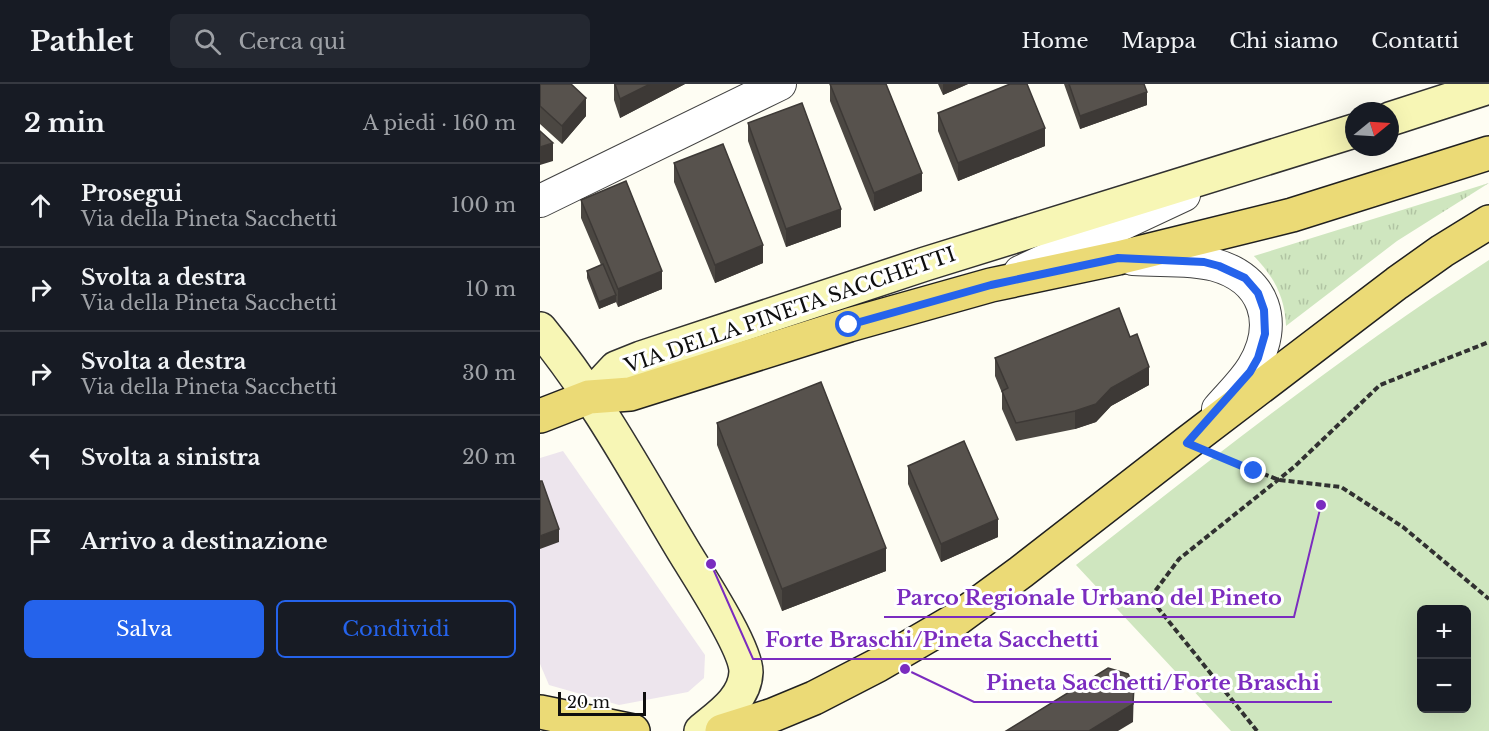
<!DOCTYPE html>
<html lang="it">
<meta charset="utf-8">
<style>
body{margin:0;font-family:"Libre Baskerville",serif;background:#242831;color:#f1f3f6}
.controls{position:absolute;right:18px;bottom:18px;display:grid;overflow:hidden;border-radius:9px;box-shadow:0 6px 24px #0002}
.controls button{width:54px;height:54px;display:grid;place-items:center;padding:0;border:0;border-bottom:2px solid #363941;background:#171b24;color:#f1f3f6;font:30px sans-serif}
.compass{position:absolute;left:805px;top:18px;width:54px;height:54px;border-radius:50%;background:#171b24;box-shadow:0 6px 24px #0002;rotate:72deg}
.scale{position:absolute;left:18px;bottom:15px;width:88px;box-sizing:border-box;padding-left:6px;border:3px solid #0f0f0f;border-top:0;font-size:16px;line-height:21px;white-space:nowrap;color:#0f0f0f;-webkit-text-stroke:4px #fff;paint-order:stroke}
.stop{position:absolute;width:18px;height:18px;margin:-14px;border:4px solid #2563eb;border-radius:50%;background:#fff}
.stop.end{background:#2563eb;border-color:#fff;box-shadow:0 2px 6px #0008}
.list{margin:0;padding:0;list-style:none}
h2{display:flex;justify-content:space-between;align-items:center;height:78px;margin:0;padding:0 24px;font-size:26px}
h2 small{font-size:20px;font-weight:400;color:#9ea1a6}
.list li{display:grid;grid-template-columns:39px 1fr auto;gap:18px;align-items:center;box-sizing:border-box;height:84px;padding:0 24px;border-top:2px solid #363941}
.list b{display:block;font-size:22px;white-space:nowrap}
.list p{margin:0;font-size:20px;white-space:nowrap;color:#9ea1a6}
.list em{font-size:20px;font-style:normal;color:#9ea1a6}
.actions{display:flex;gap:12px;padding:18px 24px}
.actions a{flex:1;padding:14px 0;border:2px solid #2563eb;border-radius:9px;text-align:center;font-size:21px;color:#2563eb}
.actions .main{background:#2563eb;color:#fff}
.icon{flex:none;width:33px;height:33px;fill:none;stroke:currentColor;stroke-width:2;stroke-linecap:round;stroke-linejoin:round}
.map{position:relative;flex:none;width:949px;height:647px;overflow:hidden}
header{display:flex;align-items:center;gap:36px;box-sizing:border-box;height:84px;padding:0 30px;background:#171b24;border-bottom:2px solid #363941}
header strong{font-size:28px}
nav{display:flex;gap:33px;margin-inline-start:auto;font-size:21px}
.search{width:420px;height:54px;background:#242831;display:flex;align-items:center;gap:15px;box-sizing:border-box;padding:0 21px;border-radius:9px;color:#9ea1a6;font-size:22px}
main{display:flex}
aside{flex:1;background:#171b24}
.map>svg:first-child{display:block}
.industrial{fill:#ede5ed}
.grass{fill:url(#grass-tufts)}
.park{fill:#cfe6bf;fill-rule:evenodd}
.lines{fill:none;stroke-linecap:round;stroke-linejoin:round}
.street-casing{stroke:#424242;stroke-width:34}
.secondary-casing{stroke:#313131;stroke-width:36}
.primary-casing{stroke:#202020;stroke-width:36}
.path{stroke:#313131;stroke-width:4;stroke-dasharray:6 3;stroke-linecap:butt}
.street{stroke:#fff;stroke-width:32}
.secondary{stroke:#f7f6b5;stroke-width:33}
.primary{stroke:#ebda76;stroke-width:33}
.wall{fill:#4b4742}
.shaded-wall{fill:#3d3936}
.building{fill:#57524d;stroke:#3d3936;stroke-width:1.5}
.route{stroke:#2563eb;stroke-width:8}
.labels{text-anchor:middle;stroke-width:6;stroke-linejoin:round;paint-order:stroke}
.street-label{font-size:20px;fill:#0f0f0f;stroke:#fff}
.leader{fill:none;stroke:#7b2cbf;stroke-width:2}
.callout-dot{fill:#7b2cbf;stroke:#fff;stroke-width:2}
.callout-label{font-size:21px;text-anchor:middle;font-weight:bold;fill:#7b2cbf;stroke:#fff;stroke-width:6;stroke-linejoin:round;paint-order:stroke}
</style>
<header>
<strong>Pathlet</strong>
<div class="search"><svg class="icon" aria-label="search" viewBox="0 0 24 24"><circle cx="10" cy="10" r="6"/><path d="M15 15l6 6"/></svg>Cerca qui</div>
<nav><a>Home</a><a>Mappa</a><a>Chi siamo</a><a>Contatti</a></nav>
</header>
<main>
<aside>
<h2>2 min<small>A piedi · 160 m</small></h2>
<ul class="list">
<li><svg class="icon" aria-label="ahead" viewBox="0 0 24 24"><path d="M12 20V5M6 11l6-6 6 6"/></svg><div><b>Prosegui</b><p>Via della Pineta Sacchetti</p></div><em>100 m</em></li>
<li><svg class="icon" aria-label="right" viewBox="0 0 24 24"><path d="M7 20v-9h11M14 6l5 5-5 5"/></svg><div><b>Svolta a destra</b><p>Via della Pineta Sacchetti</p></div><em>10 m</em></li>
<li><svg class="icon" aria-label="right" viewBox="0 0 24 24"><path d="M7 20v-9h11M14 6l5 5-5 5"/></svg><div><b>Svolta a destra</b><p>Via della Pineta Sacchetti</p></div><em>30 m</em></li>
<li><svg class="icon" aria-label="left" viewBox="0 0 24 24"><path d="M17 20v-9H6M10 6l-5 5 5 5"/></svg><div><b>Svolta a sinistra</b></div><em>20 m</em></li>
<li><svg class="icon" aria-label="arrive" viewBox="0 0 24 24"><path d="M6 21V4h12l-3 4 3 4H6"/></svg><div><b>Arrivo a destinazione</b></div></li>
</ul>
<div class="actions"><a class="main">Salva</a><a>Condividi</a></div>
</aside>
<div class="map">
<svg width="949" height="647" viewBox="0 0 949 647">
<defs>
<pattern id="grass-tufts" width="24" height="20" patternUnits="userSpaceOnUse" patternTransform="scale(1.5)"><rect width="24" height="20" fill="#cfe6bf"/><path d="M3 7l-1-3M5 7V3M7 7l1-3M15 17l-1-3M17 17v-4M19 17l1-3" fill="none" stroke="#b1c4a3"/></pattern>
</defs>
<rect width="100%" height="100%" fill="#fefdf3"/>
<path class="industrial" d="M 23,367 L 165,571 L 164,594 L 148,608 L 79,621 L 9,601 L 0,580 L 0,374 Z"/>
<path class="grass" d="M 949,99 L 857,157 L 746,242 C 745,213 734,193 714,172 Z"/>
<path class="park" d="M 949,176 L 949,647 L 691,647 L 536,481 C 671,375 805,269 949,176 ZM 882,526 L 926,526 L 926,624 L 882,624 Z"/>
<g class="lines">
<g class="street-casing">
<path id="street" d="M 0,117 L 240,0
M 593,175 C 619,177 650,174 675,181 C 725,195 739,239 713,283 C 704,298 690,311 678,325
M 480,188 L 644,111"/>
</g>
<g class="secondary-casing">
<path id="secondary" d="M 850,35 L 949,3
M 0,245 C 57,314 100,395 146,471 C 160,494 206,564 206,588 C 205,615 180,631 161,647
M 49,313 L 76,284 L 101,274 L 385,180 L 814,47"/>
</g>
<g class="primary-casing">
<path id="primary" d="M 0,332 L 49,313 L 90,310 L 309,241 L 451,201 L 578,174 L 752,131 L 949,69
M 0,628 L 93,647
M 182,647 L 233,631 L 274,614 L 338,581 L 417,535 L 481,488 L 647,359 L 857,199 L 902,167 L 949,138"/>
</g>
<path class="path" d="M 681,373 L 739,396 L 801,403 L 863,443 L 949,515
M 717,647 L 610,514 L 639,475 L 754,383 L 840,301 L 949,258"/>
<use href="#street" class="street"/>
<use href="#secondary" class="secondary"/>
<use href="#primary" class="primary"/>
</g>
<path class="wall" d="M 0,0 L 46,32 L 22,60 L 0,40 Z
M 74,0 L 145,0 L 80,34 L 74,16 Z
M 290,0 L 346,0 L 382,107 L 334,127 L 290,17 Z
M 398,0 L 428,0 L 403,11 Z
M 524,0 L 604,0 L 607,21 L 540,45 Z
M 398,29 L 505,62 L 418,97 L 398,47 Z
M 208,39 L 301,143 L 246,163 L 208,57 Z
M 134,79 L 223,179 L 175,199 L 134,98 Z
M 41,116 L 122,205 L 78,223 L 76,218 L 59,225 L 47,194 L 47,187 L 61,181 L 41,134 Z
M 455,274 L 609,301 L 571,322 L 556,338 L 535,345 L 476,357 L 462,325 L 462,309 L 455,292 Z
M 177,339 L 346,487 L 242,527 L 177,361 Z
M 368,382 L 458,453 L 401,478 L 368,400 Z"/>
<path class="shaded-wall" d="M 110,0 L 145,0 L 80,34 L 80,15 Z
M 403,0 L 428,0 L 403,11 Z
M 607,8 L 607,21 L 540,45 L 540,32 Z
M 46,14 L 46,32 L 22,60 L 22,42 Z
M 505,44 L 505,62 L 418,97 L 418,79 Z
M 13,59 L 13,77 L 0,81 L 0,63 Z
M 382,89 L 382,107 L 334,127 L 334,109 Z
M 301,125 L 301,143 L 246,163 L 246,145 Z
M 223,161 L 223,179 L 175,199 L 175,181 Z
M 122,187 L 122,205 L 78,223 L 78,205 Z
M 76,211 L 76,218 L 59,225 L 59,218 Z
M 609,283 L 609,301 L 571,322 L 556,338 L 535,345 L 535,327 L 571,304 Z
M 458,435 L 458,453 L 401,478 L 401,460 Z
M 19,445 L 19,458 L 0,465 L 0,452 Z
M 346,464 L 346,487 L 242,527 L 242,505 Z
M 594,602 L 593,638 L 578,647 L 549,647 Z"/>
<path class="building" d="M 0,0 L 31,0 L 46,14 L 22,42 L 0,22 Z
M 75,0 L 110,0 L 80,15 Z
M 290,0 L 346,0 L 382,89 L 334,109 Z
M 470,0 L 487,0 L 505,44 L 418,79 L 398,29 Z
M 529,0 L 604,0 L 607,8 L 540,32 Z
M 262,19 L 301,125 L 246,145 L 208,39 Z
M 0,47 L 13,59 L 0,63 Z
M 183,60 L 223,161 L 175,181 L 134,79 Z
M 86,97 L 122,187 L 78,205 L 41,116 Z
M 63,180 L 76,211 L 59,218 L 47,187 Z
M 579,224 L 590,253 L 597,250 L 609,283 L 571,304 L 556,320 L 535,327 L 476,339 L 462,307 L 468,304 L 455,274 Z
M 281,298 L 346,464 L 242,505 L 177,339 Z
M 424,357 L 458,435 L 401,460 L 368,382 Z
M 0,397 L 2,397 L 19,445 L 0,452 Z
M 568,584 L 588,590 L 594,602 L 593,620 L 549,647 L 466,647 Z"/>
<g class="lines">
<path class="route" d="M 309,241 L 451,201 L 578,174 L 664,178 L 679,182 L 705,194 L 718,209 L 724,226 L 725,250 L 718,274 L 710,288 L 647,359 L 714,387"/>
</g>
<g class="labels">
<g class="street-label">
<text transform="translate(250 226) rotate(-19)" y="7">VIA DELLA PINETA SACCHETTI</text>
</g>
</g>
<path class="leader" d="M781 421L754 533H344M171 480L213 575H571M365 585L434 618H792"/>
<g class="callout-dot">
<circle cx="781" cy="421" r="6"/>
<circle cx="171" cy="480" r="6"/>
<circle cx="365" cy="585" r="6"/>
</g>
<g class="callout-label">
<text x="549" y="521">Parco Regionale Urbano del Pineto</text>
<text x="392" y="563">Forte Braschi/Pineta Sacchetti</text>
<text x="613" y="606">Pineta Sacchetti/Forte Braschi</text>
</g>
</svg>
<div class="controls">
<button>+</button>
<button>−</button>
</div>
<svg class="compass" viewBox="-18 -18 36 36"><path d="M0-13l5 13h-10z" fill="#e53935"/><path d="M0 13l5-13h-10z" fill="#9ea1a6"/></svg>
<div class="scale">20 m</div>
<div class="stop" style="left:309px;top:241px"></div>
<div class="stop end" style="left:714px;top:387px"></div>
</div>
</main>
